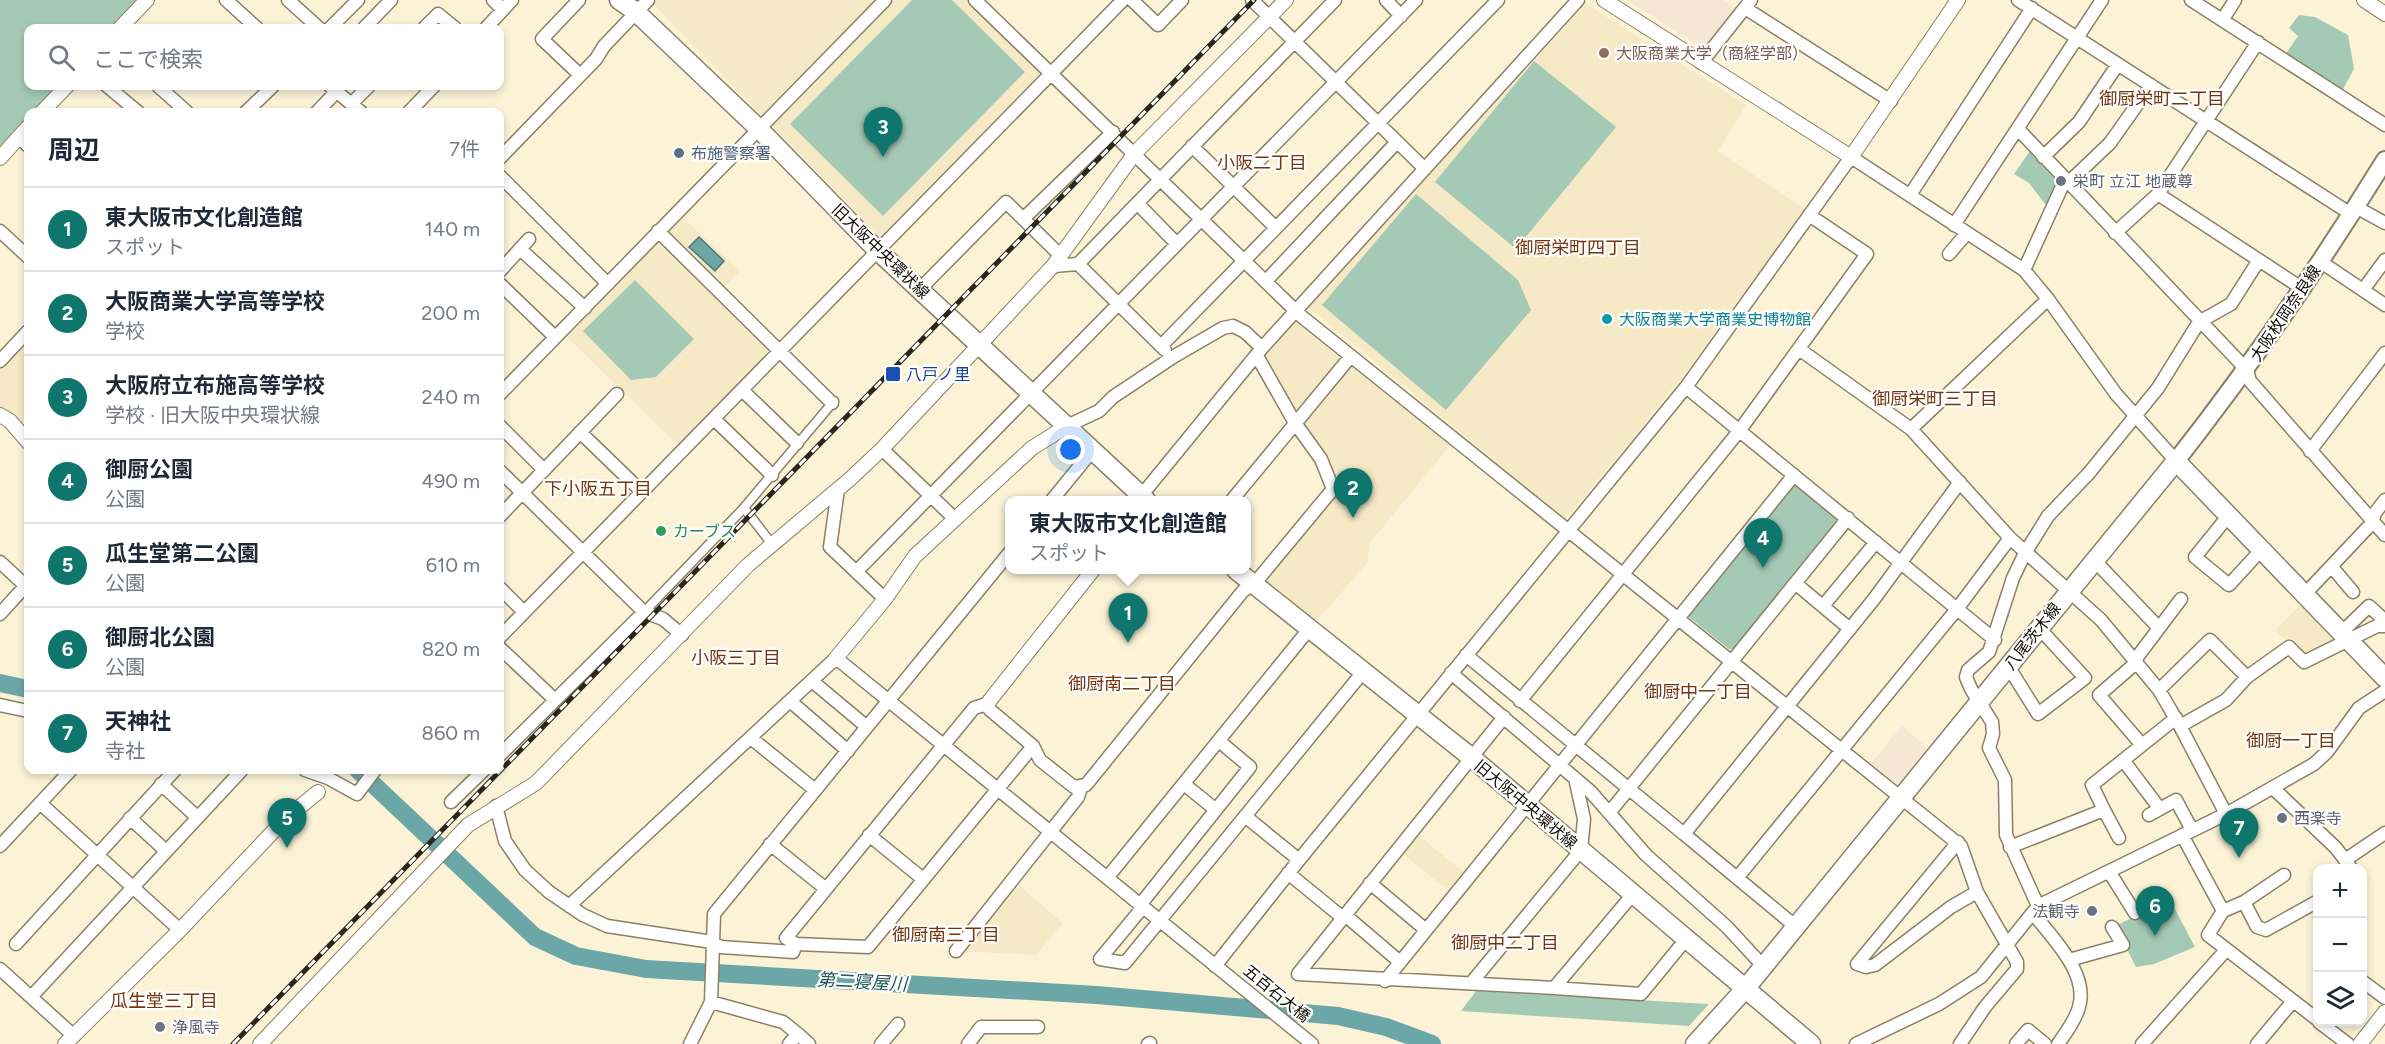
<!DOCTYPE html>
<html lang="ja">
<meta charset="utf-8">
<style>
body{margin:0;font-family:Figtree,"Noto Sans JP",sans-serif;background:#f2f2f3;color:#1f2937}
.controls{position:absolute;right:18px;bottom:18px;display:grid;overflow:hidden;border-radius:12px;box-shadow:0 3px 9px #0003}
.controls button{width:54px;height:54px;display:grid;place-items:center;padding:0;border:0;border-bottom:2px solid #e0e1e3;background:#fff;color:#1f2937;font:30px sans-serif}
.you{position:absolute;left:1071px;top:450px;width:21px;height:21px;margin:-15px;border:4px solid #fff;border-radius:50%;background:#1a73e8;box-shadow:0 0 0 9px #1a73e833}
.badge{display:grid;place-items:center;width:39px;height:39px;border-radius:50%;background:#0f766e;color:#fff;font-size:20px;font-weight:700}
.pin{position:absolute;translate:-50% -50px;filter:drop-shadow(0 2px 3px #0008)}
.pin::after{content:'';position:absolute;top:32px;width:21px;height:18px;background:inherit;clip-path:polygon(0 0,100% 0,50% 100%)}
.popup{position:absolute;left:1005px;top:496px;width:246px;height:78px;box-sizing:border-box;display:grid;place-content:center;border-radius:12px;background:#fff;filter:drop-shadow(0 2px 4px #0005);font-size:20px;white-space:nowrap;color:#747a83}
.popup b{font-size:22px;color:#1f2937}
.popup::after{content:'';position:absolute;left:50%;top:100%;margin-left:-12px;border:12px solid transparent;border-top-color:#fff}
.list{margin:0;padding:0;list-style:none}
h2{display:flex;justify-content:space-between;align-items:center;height:78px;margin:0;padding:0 24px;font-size:26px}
h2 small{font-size:20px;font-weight:400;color:#747a83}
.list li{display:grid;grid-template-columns:39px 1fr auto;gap:18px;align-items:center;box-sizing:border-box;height:84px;padding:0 24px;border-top:2px solid #e0e1e3}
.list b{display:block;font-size:22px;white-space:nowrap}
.list p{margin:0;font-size:20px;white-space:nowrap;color:#747a83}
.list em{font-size:20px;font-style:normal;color:#747a83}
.icon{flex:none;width:33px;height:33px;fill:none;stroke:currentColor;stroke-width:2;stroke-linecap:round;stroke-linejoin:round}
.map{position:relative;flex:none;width:2385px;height:1044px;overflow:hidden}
.search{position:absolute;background:#fff;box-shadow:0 3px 9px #0003;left:24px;top:24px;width:480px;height:66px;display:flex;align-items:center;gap:15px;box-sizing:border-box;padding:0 21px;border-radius:12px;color:#747a83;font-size:22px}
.panel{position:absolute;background:#fff;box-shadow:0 3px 9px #0003;left:24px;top:108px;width:480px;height:666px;border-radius:12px}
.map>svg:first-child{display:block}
.commercial{fill:#f6e7d4}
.built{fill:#f5e9c6}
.green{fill:#a4cab5}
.water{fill:#6ca7a7;stroke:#507876;stroke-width:1.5}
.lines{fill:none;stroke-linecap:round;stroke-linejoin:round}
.river{stroke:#6ca7a7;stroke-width:18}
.pedestrian-casing{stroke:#898067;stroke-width:11}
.minor-casing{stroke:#898067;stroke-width:15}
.tertiary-casing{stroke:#898067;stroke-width:16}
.secondary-casing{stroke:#898067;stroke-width:20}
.primary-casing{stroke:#898067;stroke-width:21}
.pedestrian{stroke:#fff;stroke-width:8}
.minor{stroke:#fff;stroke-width:12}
.tertiary{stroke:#fff;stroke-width:14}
.secondary{stroke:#fff;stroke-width:16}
.primary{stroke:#fff;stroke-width:18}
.rail-casing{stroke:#29261c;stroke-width:5}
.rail{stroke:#fff;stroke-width:3;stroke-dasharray:9;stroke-linecap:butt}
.education-dot{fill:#8d6e63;stroke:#fff;stroke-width:2}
.service-dot{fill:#5c6f8a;stroke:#fff;stroke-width:2}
.worship-dot{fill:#6b7280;stroke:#fff;stroke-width:2}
.culture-dot{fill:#0f9aa8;stroke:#fff;stroke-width:2}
.transit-dot{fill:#1a4fb4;stroke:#fff;stroke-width:2}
.leisure-dot{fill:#2e9e5b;stroke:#fff;stroke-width:2}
.labels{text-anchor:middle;stroke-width:4.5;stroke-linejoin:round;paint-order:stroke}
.education-label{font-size:16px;fill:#785e54;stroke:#fff;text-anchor:start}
.service-label{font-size:16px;fill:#4e5e75;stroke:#fff;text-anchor:start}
.worship-label{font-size:16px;fill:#5b616d;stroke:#fff;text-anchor:start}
.street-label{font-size:16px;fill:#0f0c04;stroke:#fff}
.culture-label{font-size:16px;fill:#0d838f;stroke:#fff;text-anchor:start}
.transit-label{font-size:16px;fill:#164399;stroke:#fff;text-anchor:start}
.leisure-label{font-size:16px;fill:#27864d;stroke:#fff;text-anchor:start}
.neighbourhood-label{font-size:18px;fill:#74350f;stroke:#fff}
.water-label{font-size:18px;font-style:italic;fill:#235657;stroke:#fff}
</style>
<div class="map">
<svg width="2385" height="1044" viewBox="0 0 2385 1044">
<rect width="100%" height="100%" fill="#fcf3d7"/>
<path class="commercial" d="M 1627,0 L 1724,0 L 1737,9 L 1704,49 Z
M 1902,726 L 1929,749 L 1901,783 L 1897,784 L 1871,763 Z"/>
<path class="built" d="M 658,0 L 967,0 L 1043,75 L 883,239 L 653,4 Z
M 1586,4 L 1746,105 L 1718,151 L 1805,209 L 1683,376 L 1566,519 L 1308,307 Z
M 680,215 L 740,271 L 716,296 L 773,352 L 680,447 L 567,337 Z
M 1295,318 L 1340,355 L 1341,361 L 1298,412 L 1261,356 Z
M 28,338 L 28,431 L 21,422 L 0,408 L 0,369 Z
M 1352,362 L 1452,443 L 1369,544 L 1368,562 L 1315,623 L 1265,582 L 1265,576 L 1337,491 L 1325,458 L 1302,422 Z
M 2304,601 L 2343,640 L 2304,658 L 2275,630 Z
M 1417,834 L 1466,874 L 1451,893 L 1402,853 Z
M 1016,883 L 1063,923 L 1036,955 L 961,951 Z"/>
<path class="green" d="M 0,0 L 138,0 L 112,28 L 28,28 L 28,86 L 58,86 L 33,112 L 28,112 L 28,118 L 0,149 Z
M 912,0 L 952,0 L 1025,72 L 883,216 L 790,124 Z
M 2299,15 L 2315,17 L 2348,35 L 2354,69 L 2342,91 L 2285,55 L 2298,36 L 2289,28 Z
M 1534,61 L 1616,127 L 1516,249 L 1435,182 Z
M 2032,148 L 2062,181 L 2049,209 L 2029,183 L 2014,174 Z
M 1416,194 L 1518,280 L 1531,310 L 1446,410 L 1322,305 Z
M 635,280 L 694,339 L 656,377 L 631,380 L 583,331 Z
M 1798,485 L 1837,518 L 1838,523 L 1735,649 L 1729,649 L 1689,617 L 1688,613 L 1791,486 Z
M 2170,900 L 2195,947 L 2154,964 L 2136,967 L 2115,926 Z
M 1476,991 L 1709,1004 L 1689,1026 L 1461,1011 Z"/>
<path class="water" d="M 699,237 L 724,261 L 715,271 L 689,247 Z"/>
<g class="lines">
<path class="river" d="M 0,683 L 28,689
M 358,770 L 535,937 L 576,956 L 646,969 L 1097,995 L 1338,1016 L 1386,1027 L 1432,1044"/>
<g class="pedestrian-casing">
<path id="pedestrian" d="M 744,508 L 768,539
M 644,612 L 742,510 L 834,401"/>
</g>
<g class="minor-casing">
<path id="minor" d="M 226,0 L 257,28
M 288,0 L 319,28
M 493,0 L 503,10
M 579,0 L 542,39 L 580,75
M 975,0 L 1301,316 L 1961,846 L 1977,892 L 2017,962 L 2017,969 L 1985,1007 L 1960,1044
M 1132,0 L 1158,25 L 1182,0
M 1252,0 L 1425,169
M 1386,0 L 1401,16
M 2018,0 L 2351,214
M 2191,0 L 2385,125
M 1745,8 L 1891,101
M 2223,19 L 2235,0
M 330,28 L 358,0
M 364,28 L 391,0
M 424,28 L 438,14 L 455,28
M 486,28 L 512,0
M 1701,63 L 1751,0
M 107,86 L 138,112
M 158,86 L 187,112
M 330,86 L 361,112
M 351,104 L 369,86
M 246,112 L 273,86
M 317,112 L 337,91
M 409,112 L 434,86
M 2018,129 L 2247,370 L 2250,381 L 2385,535
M 19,137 L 28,146
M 1192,146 L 1276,228
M 2043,157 L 2079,122 L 2118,64
M 500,158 L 596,59 L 604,46 L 648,0
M 500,176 L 608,284
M 2068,183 L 2110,143 L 2151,85
M 2158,194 L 2303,289
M 1910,195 L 2032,8
M 1137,203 L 1177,244
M 2356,207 L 2385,223
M 1023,219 L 1113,132
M 1954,225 L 2102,0
M 0,231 L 28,257
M 658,231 L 832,403
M 2115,233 L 2158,194 L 2258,42
M 520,249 L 585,308
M 1949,254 L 1966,234
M 2321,262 L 2385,305
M 1078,264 L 1165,350
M 1053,266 L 1078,264 L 1335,0
M 2024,270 L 2065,180
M 500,271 L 529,239
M 1266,281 L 1396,143
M 500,284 L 555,337
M 920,289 L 1006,202 L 1061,256
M 2363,290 L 2385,260
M 1161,346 L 1498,0
M 1799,349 L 1911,429 L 2010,538 L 2101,620 L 2159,690 L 2180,726 L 2226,814
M 0,361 L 28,331
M 1686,387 L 1995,640
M 742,390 L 797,443
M 500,394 L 885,0
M 714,419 L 772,475
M 500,426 L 544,470
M 1067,426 L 1099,411 L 1113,397 L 1173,357 L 1223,328 L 1233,326 L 1245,332 L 1262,348
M 1911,429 L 2048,299
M 580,432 L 642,492
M 882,449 L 954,518
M 2310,451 L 2385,353
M 500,471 L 644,612 L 663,619 L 682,635
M 838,489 L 830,547 L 885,599
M 1141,496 L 1262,348 L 1578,0
M 1052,500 L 1092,451
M 1232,500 L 1351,356
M 2229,515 L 2195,557 L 2229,585 L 2262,549
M 500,516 L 617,394
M 2094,560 L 2159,628
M 0,562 L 28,588
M 2332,567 L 2353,592
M 856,572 L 1416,0
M 1795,583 L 1850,629
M 500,588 L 524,612
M 2304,595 L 2372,523 L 2375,513 L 2385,500
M 1823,606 L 1876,542
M 0,614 L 28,583
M 2341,633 L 2369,606 L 2382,618
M 500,637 L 1123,0
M 500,648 L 555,700
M 1466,655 L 1684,834
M 2135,660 L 2181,599
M 2137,662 L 2099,695 L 2142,745
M 2008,666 L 2038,714 L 2085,678 L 2039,628
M 1451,673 L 1590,791 L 1646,855 L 1727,927 L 1763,966
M 812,681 L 867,727
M 2159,690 L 2210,640 L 2247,677
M 790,701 L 848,751
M 1520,701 L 1740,430 L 1867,254 L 1809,215
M 0,705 L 28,711
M 1504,717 L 1298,974 L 1554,988 L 1634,893
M 2180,726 L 2226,700 L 2247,677 L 2289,647 L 2304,662 L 2377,626 L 2385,626
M 751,738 L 815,790
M 500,755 L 644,612
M 2123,760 L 2160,809
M 305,770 L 328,778 L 357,794 L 375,770
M 161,784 L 197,817
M 1184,784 L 1216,810
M 2274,789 L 2336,848 L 2345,860
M 451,802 L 484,770
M 40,803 L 180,930
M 496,806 L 505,841 L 525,870 L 549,892 L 583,915 L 607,926 L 712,942 L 721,947 L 793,952 L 796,944 L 868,947 L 1033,746
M 2104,810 L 2119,838
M 1609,813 L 1848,518
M 2149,815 L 2176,800 L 2192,830
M 1245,816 L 1299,860
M 130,818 L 166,851
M 869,835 L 923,879
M 2182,835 L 2223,911
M 1958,842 L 1857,964 L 1866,967 L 1875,965 L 1951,907 L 1977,892
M 770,844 L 826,889
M 0,846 L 71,770
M 2010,847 L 2104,810 L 2092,785 L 2176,718
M 2351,868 L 2345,860 L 2385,833
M 1288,873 L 1343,918
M 2110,873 L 2135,913
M 1107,878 L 1310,628
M 1737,878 L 1957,609 L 2010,538
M 1370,883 L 1426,930
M 2318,901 L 2266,930 L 2257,927 L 2244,902 L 2223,911 L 2208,935 L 2318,1020
M 2244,902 L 2284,875
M 1140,905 L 1250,767 L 1219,741
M 569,906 L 836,658 L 1312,1044
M 2038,906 L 2006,835 L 2005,780 L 1989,748 L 1993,734 L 1992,722 L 1971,689 L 1966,677 L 1968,670 L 1989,652 L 2013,578 L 2025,553 L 2048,516 L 2089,473 L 2158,388 L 2199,322 L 2231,304 L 2259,260
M 1143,907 L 1100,959 L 1125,963 L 1363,672
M 2033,913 C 2052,938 2089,973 2079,1007 C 2076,1019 2066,1033 2058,1044
M 1345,915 L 1400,962
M 1795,926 L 1684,834 L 1874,599 L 1960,482
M 16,944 L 175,770
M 796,944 L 786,938 L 974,708 L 987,704 L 990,710 L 1033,746 L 1040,760 L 1074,787 L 1086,785 L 1243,591 L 1255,583 L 1333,489 L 1321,459 L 1295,423 L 1257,356
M 956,951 L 1078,797 L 1081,788
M 2069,960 L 2123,945 L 2112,927
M 1215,966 L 1299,860 L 1686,387 L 1851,157 L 2024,270 L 2048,299 L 2116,394 L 2176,461
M 0,969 L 74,1036
M 1385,981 L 1794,475
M 2362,981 L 2385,998
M 1472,982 L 1581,850 L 1584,819 L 1575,778
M 1554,988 L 1641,994 L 1687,938
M 31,997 L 241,771
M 711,1002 L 783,1022 L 798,1034
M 2319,1022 L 2348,1044
M 690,1044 L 711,1002 L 714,914 L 1010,552
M 789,1044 L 798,1034 L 809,1044
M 881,1044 L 898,1024
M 968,1044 L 981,1027 L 1038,1027
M 1148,1044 L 1150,1043
M 1856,1044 L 1939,1004 L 1981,977 L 2038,906 L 2226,814 L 2314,764 L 2327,752 L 2359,708 L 2385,691
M 2016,1044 L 2028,1030 L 2045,1044
M 2142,1044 L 2226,950
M 2257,1044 L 2293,1001"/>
</g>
<g class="tertiary-casing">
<path id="tertiary" d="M 1604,0 L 1851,157 L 1958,0
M 2364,0 L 2385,14
M 120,28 L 147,0
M 42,112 L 67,86
M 0,158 L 28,127
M 0,415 L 10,421 L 28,442
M 836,658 L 885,599 L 915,556 L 1032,448 L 1067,426
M 987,704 L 1093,570
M 65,1044 L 180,930 L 284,820 L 318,792
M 260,1044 L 468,825 L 536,783 L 748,565 L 850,479 L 882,449 L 1053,266 L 1135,153 L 1286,0
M 2360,1044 L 2385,1012"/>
</g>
<g class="secondary-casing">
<path id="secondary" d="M 2176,461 C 2252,364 2321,264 2385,160"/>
</g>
<g class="primary-casing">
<path id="primary" d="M 619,0 L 636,12 L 759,129 L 878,251 L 1146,500
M 1236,570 L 1472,758 L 1811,1044
M 1695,1044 L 1745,989 L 2176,461 L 2385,678"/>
</g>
<use href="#pedestrian" class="pedestrian"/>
<use href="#minor" class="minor"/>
<use href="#tertiary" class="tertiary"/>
<use href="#secondary" class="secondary"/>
<use href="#primary" class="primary"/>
<g class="rail-casing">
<path id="rail" d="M 233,1044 L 1254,0"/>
</g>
<use href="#rail" class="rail"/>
</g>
<circle class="education-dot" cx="1604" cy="53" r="6"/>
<circle class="service-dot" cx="679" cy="153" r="6"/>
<g class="worship-dot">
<circle cx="2061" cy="181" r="6"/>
<circle cx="2282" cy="818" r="6"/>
<circle cx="2092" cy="911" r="6"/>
<circle cx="160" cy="1027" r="6"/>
</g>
<circle class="culture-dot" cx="1607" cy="319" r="6"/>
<rect class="transit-dot" x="885" y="366" width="16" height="16" rx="3"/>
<circle class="leisure-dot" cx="661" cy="531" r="6"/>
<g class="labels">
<g class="education-label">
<text x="1616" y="59">大阪商業大学（商経学部）</text>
</g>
<g class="service-label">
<text x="691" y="159">布施警察署</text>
</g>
<g class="worship-label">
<text x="2073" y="187">栄町 立江 地蔵尊</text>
<text x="2294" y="824">西楽寺</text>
<text x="2080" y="917" text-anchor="end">法観寺</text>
<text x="172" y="1033">浄風寺</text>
</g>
<g class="street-label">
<text transform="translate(881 251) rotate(44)" y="6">旧大阪中央環状線</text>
<text transform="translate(2285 313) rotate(-56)" y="6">大阪枚岡奈良線</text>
<text transform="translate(2032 636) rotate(-52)" y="6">八尾茨木線</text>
<text transform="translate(1526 804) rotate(40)" y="6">旧大阪中央環状線</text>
<text transform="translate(1277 993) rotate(39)" y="6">五百石大橋</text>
</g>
<g class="culture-label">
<text x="1619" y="325">大阪商業大学商業史博物館</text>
</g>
<g class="transit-label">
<text x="906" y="380">八戸ノ里</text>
</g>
<g class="leisure-label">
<text x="673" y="537">カーブス</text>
</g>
<g class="neighbourhood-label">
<text x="2162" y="105">御厨栄町二丁目</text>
<text x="1262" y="169">小阪二丁目</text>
<text x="1578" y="254">御厨栄町四丁目</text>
<text x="1935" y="405">御厨栄町三丁目</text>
<text x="598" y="495">下小阪五丁目</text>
<text x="736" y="664">小阪三丁目</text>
<text x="1122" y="690">御厨南二丁目</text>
<text x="1698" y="698">御厨中一丁目</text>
<text x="2291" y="747">御厨一丁目</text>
<text x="946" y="941">御厨南三丁目</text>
<text x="1505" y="949">御厨中二丁目</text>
<text x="164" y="1007">瓜生堂三丁目</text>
</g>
<g class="water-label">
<text transform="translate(862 982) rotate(3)" y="6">第二寝屋川</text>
</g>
</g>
</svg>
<div class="controls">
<button>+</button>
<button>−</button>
<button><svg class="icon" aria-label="layers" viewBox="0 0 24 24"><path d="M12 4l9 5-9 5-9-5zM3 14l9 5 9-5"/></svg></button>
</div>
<div class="you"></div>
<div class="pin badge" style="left:1128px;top:643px">1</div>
<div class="popup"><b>東大阪市文化創造館</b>スポット</div>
<div class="pin badge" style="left:1353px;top:518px">2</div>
<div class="pin badge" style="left:883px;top:157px">3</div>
<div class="pin badge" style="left:1763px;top:568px">4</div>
<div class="pin badge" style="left:287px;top:848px">5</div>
<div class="pin badge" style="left:2155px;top:936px">6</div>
<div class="pin badge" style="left:2239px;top:858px">7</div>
<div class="search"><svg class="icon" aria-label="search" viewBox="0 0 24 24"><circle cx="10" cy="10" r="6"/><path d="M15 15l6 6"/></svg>ここで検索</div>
<section class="panel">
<h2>周辺<small>7件</small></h2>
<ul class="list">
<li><span class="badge">1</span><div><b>東大阪市文化創造館</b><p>スポット</p></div><em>140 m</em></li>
<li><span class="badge">2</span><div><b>大阪商業大学高等学校</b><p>学校</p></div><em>200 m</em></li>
<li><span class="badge">3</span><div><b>大阪府立布施高等学校</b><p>学校 · 旧大阪中央環状線</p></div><em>240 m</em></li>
<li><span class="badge">4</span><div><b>御厨公園</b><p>公園</p></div><em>490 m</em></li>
<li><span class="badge">5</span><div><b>瓜生堂第二公園</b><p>公園</p></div><em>610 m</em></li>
<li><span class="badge">6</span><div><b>御厨北公園</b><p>公園</p></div><em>820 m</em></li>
<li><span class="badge">7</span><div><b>天神社</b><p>寺社</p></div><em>860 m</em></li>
</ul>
</section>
</div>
